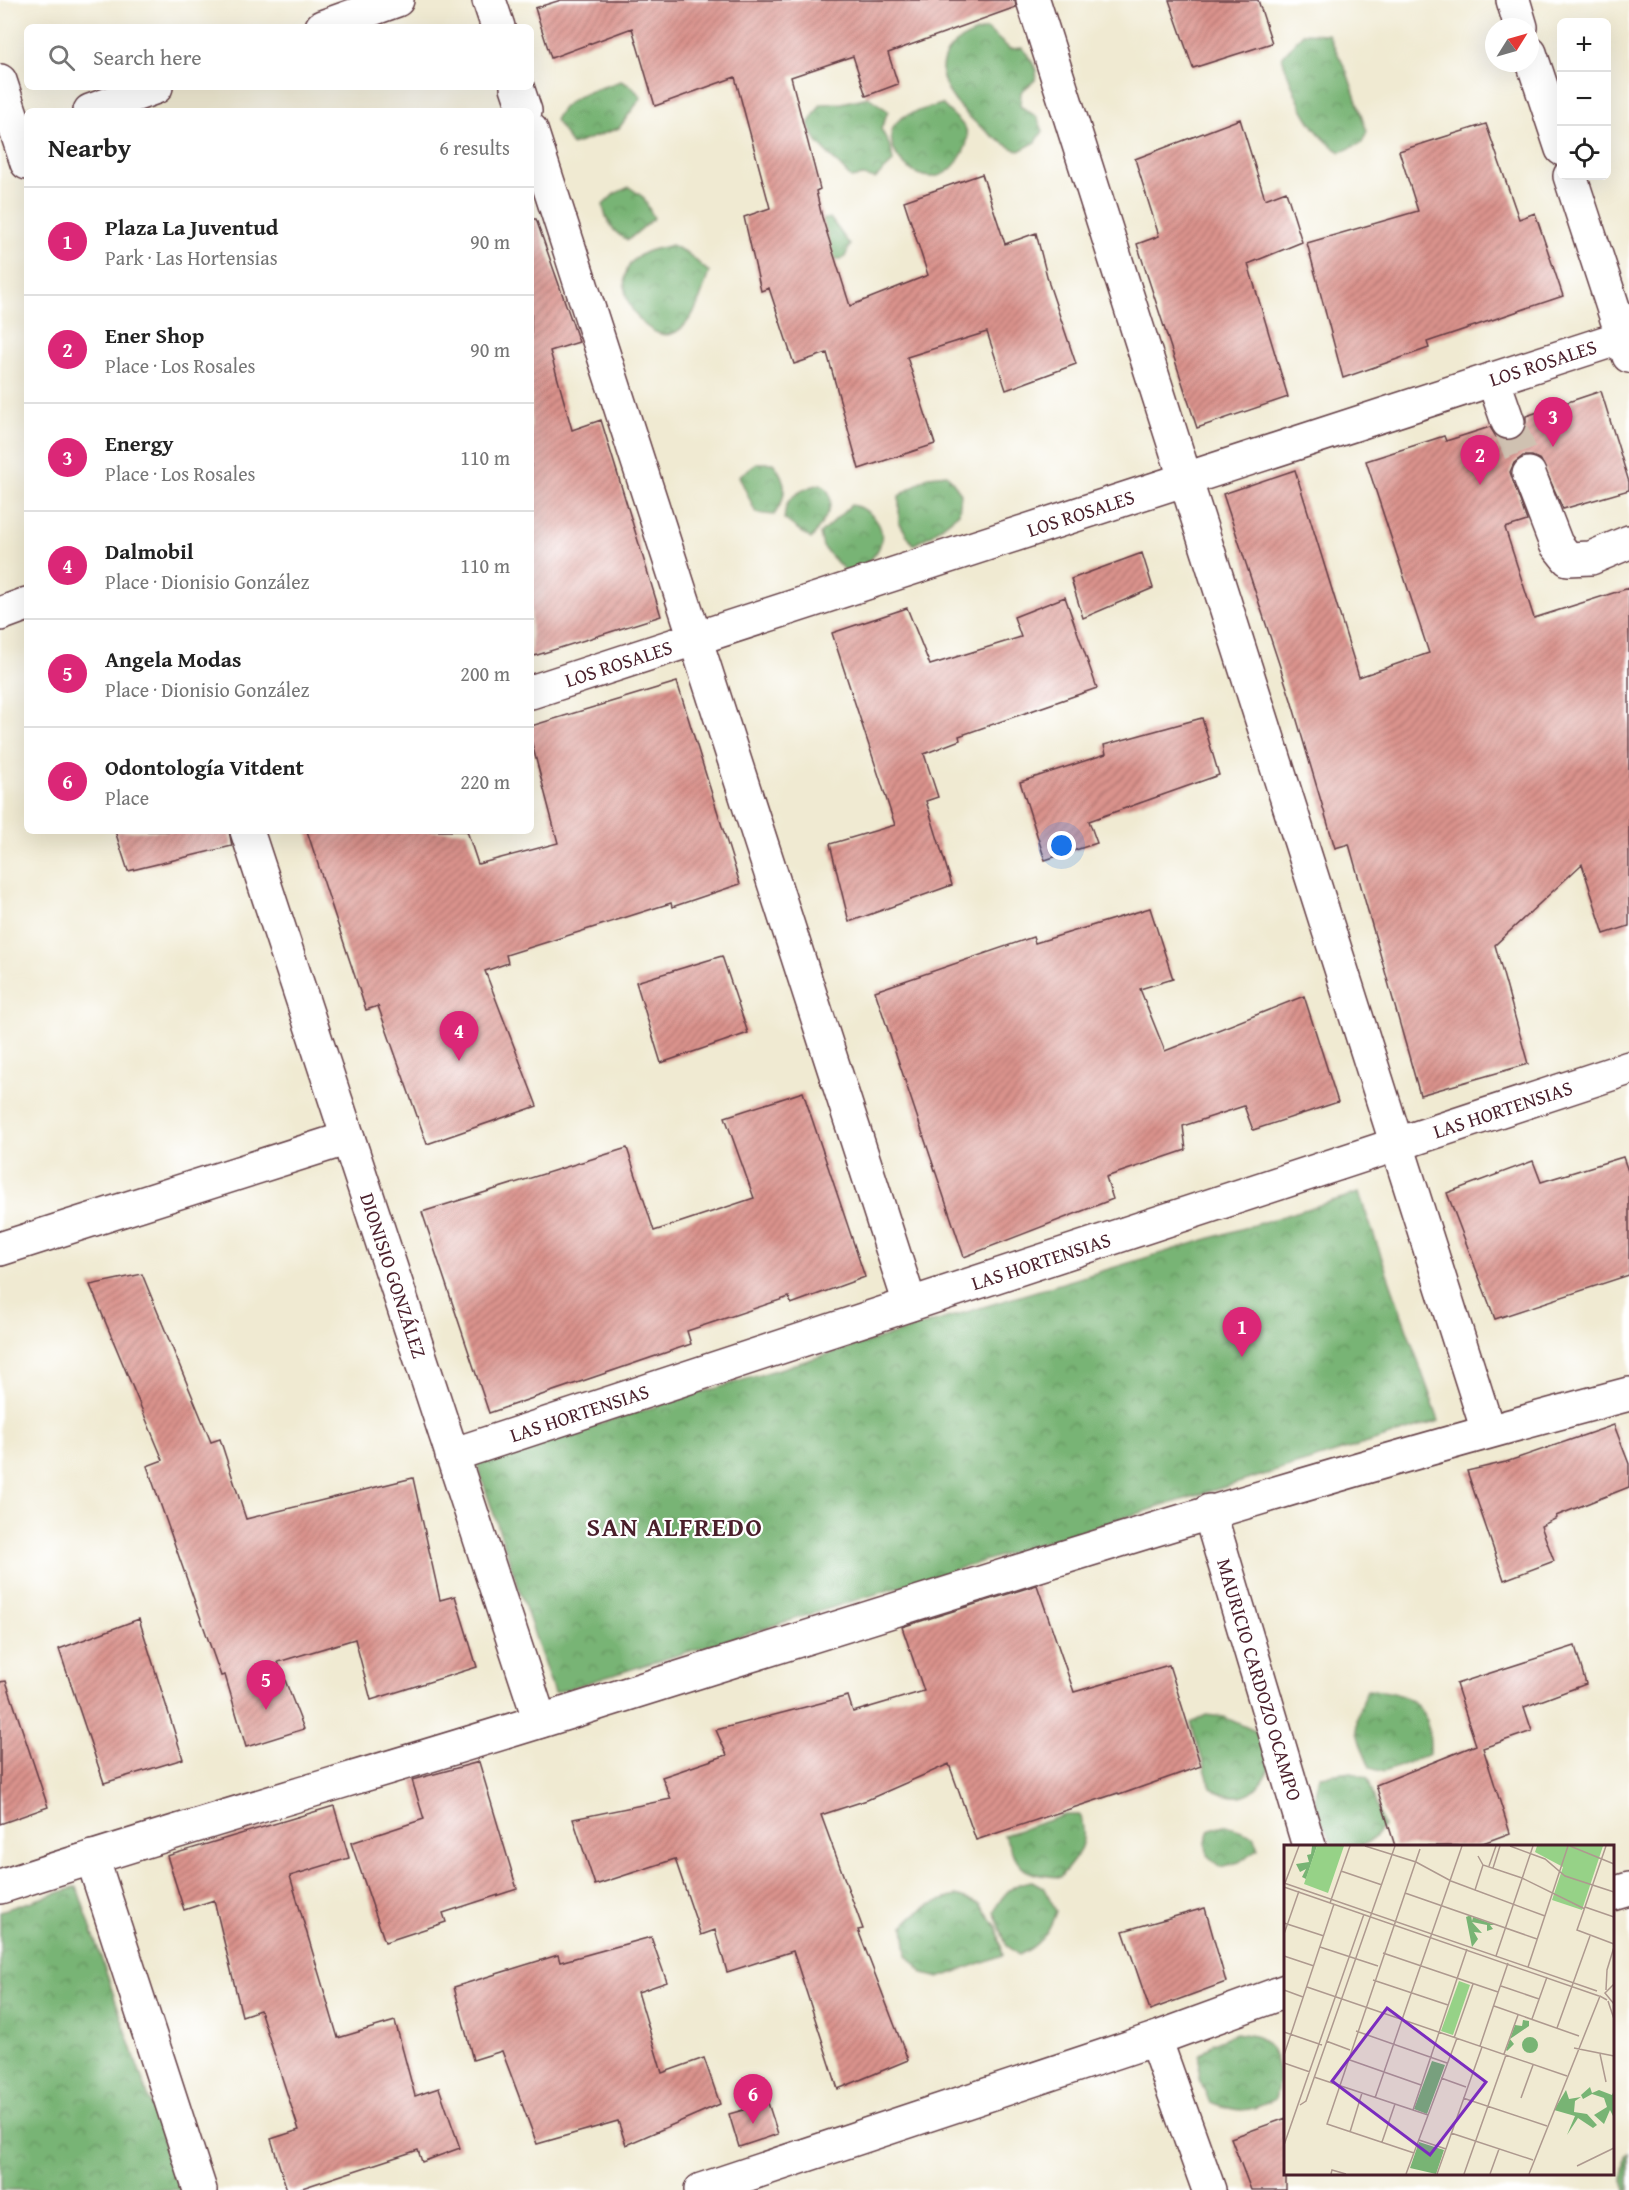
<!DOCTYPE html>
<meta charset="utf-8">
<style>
body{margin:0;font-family:"Gentium Book Plus",serif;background:#f6f6f6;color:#222}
.controls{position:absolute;right:18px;top:18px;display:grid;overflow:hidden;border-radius:9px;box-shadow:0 6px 24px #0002}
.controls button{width:54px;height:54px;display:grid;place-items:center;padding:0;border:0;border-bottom:2px solid #e0e0e0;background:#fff;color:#222;font:30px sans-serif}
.compass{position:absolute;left:1485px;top:18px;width:54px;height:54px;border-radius:50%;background:#fff;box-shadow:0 6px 24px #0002;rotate:53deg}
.you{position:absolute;left:1062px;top:846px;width:21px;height:21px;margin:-15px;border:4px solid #fff;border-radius:50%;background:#1a73e8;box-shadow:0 0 0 9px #1a73e833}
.badge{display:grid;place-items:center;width:39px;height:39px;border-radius:50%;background:#db2777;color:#fff;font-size:20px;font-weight:700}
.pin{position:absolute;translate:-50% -50px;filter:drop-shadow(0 2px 3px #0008)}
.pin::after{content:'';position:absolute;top:32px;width:21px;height:18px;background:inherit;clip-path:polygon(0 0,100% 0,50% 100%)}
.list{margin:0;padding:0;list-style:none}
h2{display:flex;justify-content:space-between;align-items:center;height:78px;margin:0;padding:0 24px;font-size:26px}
h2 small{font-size:20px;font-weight:400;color:#767676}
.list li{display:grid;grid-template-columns:39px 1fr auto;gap:18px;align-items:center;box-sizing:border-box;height:108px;padding:0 24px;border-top:2px solid #e0e0e0}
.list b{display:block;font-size:22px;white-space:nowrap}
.list p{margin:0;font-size:20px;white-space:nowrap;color:#767676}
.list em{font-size:20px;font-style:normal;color:#767676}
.icon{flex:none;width:33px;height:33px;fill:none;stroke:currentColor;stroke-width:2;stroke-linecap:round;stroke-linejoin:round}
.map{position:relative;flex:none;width:1629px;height:2190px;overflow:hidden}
.search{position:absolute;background:#fff;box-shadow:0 6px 24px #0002;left:24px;top:24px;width:510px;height:66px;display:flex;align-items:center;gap:15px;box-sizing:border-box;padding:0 21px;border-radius:9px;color:#767676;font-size:22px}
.panel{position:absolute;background:#fff;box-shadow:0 6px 24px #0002;left:24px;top:108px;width:510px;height:726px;border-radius:9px}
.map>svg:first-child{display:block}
.forest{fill:url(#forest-crowns);stroke:#616a50;stroke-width:1.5}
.building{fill:url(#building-hatch)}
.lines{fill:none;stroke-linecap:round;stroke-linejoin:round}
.minor-tunnel{stroke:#cfc1b1;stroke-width:33;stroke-dasharray:33 16;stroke-linecap:butt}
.minor-casing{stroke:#633d44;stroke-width:36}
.minor{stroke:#fff;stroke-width:33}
.labels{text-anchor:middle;stroke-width:4.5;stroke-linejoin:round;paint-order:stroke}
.street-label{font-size:20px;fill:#4a1f2b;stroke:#fff}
.district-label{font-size:26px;font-weight:bold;letter-spacing:1.5px;fill:#4a1f2b;stroke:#fff}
.inset-road{fill:none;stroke:#ae998f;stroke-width:1.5}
.view{fill:#7b2cbf;fill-opacity:0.15;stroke:#7b2cbf;stroke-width:3}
.inset-edge{fill:none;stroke:#4a1f2b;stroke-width:3}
</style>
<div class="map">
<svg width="1629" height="2190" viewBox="0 0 1629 2190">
<defs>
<pattern id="forest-crowns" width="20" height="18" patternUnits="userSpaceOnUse" patternTransform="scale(1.5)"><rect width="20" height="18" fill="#78b474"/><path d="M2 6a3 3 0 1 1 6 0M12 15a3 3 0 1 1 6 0" fill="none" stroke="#64925f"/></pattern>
<pattern id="building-hatch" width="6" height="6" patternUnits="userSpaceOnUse" patternTransform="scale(1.5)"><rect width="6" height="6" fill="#da938c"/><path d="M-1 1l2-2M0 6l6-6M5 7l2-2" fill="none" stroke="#b37773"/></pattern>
</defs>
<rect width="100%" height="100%" fill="#fff"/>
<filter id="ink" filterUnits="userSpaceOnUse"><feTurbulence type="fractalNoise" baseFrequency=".0167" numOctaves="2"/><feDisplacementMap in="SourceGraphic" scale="12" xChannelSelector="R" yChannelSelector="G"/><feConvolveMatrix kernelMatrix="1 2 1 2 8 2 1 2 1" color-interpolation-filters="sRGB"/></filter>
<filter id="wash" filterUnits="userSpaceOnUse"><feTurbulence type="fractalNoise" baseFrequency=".008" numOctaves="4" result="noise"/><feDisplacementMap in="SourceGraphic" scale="24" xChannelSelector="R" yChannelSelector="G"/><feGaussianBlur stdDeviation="1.35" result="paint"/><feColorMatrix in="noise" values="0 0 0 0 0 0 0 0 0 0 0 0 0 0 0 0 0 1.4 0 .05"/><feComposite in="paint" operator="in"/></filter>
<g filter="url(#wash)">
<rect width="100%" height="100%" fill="#f0ead2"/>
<path class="forest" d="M 987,29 L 1010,49 L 1023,48 L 1037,70 L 1035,80 L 1021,92 L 1020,106 L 1037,117 L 1043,131 L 1036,142 L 1019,151 C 990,139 918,85 950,49 C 959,38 974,33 987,29 Z
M 1303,33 L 1328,34 L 1347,72 L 1367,132 L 1362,143 L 1341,152 C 1308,133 1293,91 1282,57 Z
M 621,81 L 633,87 L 641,98 L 619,128 L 572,145 L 555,120 C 567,94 596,90 621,81 Z
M 868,97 L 888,111 L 881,129 L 891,148 L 893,162 L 875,179 L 863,176 L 851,178 L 817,142 L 808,124 L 821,104 L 842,103 Z
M 942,104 C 959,123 978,128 961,156 C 930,210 870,145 899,120 C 908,112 930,108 942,104 Z
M 629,187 L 643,197 L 654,218 L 628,240 C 613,233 606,222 603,205 L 614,194 Z
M 830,218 L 850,245 L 845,257 L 824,265 L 815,221 Z
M 671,245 L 687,253 L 709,272 C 702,292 696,320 676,332 C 646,349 597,276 644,253 C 652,249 663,248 671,245 Z
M 757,463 L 773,463 C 788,482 788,495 774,515 L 756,513 L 739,476 Z
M 947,474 L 961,493 L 959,513 L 931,535 L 913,545 L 899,522 L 899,496 L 929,476 Z
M 821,484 C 843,500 822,523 811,539 L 784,519 C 785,514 785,508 787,504 C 792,493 811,486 821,484 Z
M 851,505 C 869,508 887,525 880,545 C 878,554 866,564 860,571 L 845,571 L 823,547 L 820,534 Z
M 1359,1193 L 1439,1421 L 554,1693 L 476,1461 Z
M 1367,1690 C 1412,1691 1432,1707 1430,1754 L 1384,1772 L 1370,1768 C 1356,1734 1350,1725 1367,1690 Z
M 1206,1715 L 1224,1717 L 1264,1735 L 1273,1759 C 1261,1791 1244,1807 1211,1788 L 1191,1723 Z
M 1351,1772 L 1368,1778 L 1383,1827 C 1369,1846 1357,1852 1334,1845 C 1319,1819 1308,1805 1320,1776 Z
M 1065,1815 L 1079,1815 C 1091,1841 1077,1858 1060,1877 C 1018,1874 1021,1870 1004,1835 Z
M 1225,1825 L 1253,1835 L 1258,1849 L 1239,1862 L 1220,1867 L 1207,1855 L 1206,1842 L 1210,1829 Z
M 1032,1881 L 1043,1887 L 1056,1911 C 1050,1931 1039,1947 1018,1955 L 1006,1944 L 994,1911 C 1003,1894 1012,1883 1032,1881 Z
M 77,1887 L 180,2190 L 0,2190 L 0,1911 Z
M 956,1896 L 980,1904 L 997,1927 L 1003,1955 L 939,1978 L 924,1974 L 907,1955 L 904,1926 C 918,1908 934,1902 956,1896 Z
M 1236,2033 C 1242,2034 1254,2035 1259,2038 C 1280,2051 1281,2079 1275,2099 C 1248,2113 1239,2113 1210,2102 L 1199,2079 L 1200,2055 L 1212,2044 Z
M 1629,2153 L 1629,2190 L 1626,2190 L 1623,2181 L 1626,2155 Z"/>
<g id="blocks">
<path class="building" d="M 561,0 L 1015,0 L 1016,7 L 888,53 L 898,84 L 866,96 L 853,56 L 791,77 L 820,189 L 816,191 L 822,217 L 850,306 L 928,275 L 904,201 L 982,174 L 1005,244 L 1036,233 L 1049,284 L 1076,364 L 1006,390 L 987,332 L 907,357 L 935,444 L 859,469 L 827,353 L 794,364 L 769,288 L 761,291 L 744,217 L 770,208 L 735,77 L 655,106 L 632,28 L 551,58 L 535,8 Z
M 1169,0 L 1258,0 L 1272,43 L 1193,68 Z
M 1240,119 L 1265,199 L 1286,191 L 1302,242 L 1248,264 L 1288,397 L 1197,428 L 1137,244 L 1159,236 L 1135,159 Z
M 1486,124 L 1519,219 L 1535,213 L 1563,296 L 1427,342 L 1429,348 L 1343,378 L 1307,243 L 1418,211 L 1399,151 Z
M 531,219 L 536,219 L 579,342 L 550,351 L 572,430 L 601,420 L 661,616 L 531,657 Z
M 1601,391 L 1629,482 L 1629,490 L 1563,509 L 1541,460 L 1532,456 L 1523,456 L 1514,463 L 1510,472 L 1527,521 L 1505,528 L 1534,618 L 1629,588 L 1629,926 L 1604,934 L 1582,864 L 1495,945 L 1528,1064 L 1420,1095 L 1349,844 L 1335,848 L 1291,700 L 1223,494 L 1295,470 L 1359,677 L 1429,653 L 1366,461 L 1444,436 L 1446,441 L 1490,427 L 1496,437 L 1505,440 L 1514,440 L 1523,434 L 1526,425 L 1526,416 Z
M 1142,553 L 1153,588 L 1083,618 L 1071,579 Z
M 1065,597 L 1097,688 L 959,736 L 960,740 L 924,754 L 938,797 L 926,801 L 952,885 L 849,922 L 830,844 L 895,825 L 832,633 L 907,608 L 930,665 L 1021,637 L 1014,617 Z
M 677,682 L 740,884 L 672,907 L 671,903 L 506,955 L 508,963 L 485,971 L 537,1106 L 427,1144 L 378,1006 L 366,1010 L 307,831 L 467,831 L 478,864 L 558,843 L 531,740 L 531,726 Z
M 1202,718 L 1219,775 L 1089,821 L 1097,843 L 1045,860 L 1020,782 L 1106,754 L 1104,745 Z
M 115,831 L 229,831 L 232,846 L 128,871 Z
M 1150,908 L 1173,979 L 1140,989 L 1165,1051 L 1304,996 L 1338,1102 L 1253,1130 L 1244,1106 L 1183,1126 L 1186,1150 L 1106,1177 L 1113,1199 L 964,1257 L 875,991 L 1033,937 L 1035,943 Z
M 722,956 L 748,1033 L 661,1063 L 636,982 Z
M 803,1092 L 865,1277 L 791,1304 L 789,1297 L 687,1331 L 691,1344 L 489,1413 L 422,1212 L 627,1148 L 654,1231 L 754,1198 L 725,1117 Z
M 1623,1157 L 1629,1174 L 1629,1275 L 1495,1319 L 1447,1193 L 1533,1161 L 1541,1182 Z
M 142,1274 L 211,1442 L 220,1439 L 246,1519 L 413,1478 L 440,1600 L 455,1596 L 477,1667 L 371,1700 L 355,1639 L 278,1662 L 304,1729 L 246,1747 L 225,1675 L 221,1676 L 147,1466 L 163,1460 L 90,1285 Z
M 1614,1425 L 1629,1464 L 1629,1487 L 1556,1516 L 1557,1518 L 1541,1526 L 1554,1561 L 1504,1580 L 1467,1471 L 1506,1462 Z
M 1037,1585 L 1074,1692 L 1169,1665 L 1201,1766 L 1119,1795 L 1118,1793 L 976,1840 L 949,1764 L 867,1800 L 821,1815 L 863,1929 L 858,1930 L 908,2060 L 838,2089 L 793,1951 L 727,1972 L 715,1930 L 701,1935 L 675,1859 L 595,1885 L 573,1819 L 671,1799 L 662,1777 L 727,1755 L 716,1730 L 848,1696 L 853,1712 L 924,1691 L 902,1627 Z
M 139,1619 L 183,1759 L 104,1783 L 59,1649 Z
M 1575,1646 L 1586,1684 L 1524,1707 L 1532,1731 L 1483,1748 L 1510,1833 L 1475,1846 L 1395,1846 L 1376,1785 L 1476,1745 L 1456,1684 Z
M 6,1681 L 48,1807 L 0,1824 L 0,1682 Z
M 479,1762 L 517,1889 L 443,1913 L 446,1922 L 385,1942 L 351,1843 L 424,1819 L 412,1780 Z
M 334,1806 L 349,1858 L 290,1876 L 338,2038 L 395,2021 L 415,2096 L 439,2088 L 460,2148 L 422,2162 L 418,2150 L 296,2190 L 287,2190 L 271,2139 L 299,2130 L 260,2010 L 242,2016 L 214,1900 L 184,1910 L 167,1856 Z
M 1205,1908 L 1226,1982 L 1150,2010 L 1123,1931 Z
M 651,1937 L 667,1982 L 638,1992 L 662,2073 L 704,2058 L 720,2104 L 626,2145 L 618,2121 L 537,2144 L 502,2051 L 473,2060 L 454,1987 L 558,1955 L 560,1962 Z
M 768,2103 L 778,2134 L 739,2147 L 729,2114 Z
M 1286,2118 L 1286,2190 L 1251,2190 L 1231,2138 Z"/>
</g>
</g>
<g filter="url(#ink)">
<use href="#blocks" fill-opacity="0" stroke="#633d44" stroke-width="1.5"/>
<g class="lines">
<path class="minor-tunnel" d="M 1508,422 L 1529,474"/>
<g class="minor-casing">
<g id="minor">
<path d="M 489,0 L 498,27"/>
<path d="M 1033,0 L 1488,1431"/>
<path d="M 1513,0 L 1521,27"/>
<path d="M 322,27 L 397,0"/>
<path d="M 1530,53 L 1562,149"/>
<path d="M 0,81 L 27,163"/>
<path d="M 517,87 L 525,111"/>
<path d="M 90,111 L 156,87"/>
<path d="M 531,130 L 910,1304"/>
<path d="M 1570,176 L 1629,356"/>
<path d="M 1493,379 L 1508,422"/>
<path d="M 1529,474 L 1556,544 L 1568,559 L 1591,558 L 1629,542"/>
<path d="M 0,614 L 27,604"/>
<path id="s1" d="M 531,692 L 1629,335"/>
<path id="s2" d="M 247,831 L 540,1721"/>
<path d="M 0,1249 L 348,1138"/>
<path id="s3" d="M 452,1455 L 1629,1068"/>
<path id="s4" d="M 1209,1511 L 1309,1846"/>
<path d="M 92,1857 L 200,2190"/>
<path d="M 0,1887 C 195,1823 393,1768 589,1706 C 934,1598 1279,1486 1629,1394"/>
<path d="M 1612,1894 L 1629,1889"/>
<path d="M 1155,2039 L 1209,2190"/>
<path d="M 701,2190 L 1155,2039 L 1286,1991"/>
</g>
</g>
<use href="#minor" class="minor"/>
</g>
</g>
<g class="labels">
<g class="street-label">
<text dy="7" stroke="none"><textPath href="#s1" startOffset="1064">LOS ROSALES</textPath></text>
<text dy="7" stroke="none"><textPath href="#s1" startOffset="578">LOS ROSALES</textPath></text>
<text dy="7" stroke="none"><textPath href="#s1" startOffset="92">LOS ROSALES</textPath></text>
<text dy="7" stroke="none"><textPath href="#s3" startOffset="1106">LAS HORTENSIAS</textPath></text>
<text dy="7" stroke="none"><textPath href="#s3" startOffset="620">LAS HORTENSIAS</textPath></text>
<text dy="7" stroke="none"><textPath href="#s2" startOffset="468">DIONISIO GONZÁLEZ</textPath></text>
<text dy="7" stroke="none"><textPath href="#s3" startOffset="134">LAS HORTENSIAS</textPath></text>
<text dy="7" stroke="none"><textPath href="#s4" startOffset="176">MAURICIO CARDOZO OCAMPO</textPath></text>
</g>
<g class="district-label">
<text x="675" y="1536">SAN ALFREDO</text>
</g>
</g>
<g transform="translate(1284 1845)">
<rect width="330" height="330" fill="#f0ead2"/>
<path d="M 28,1 L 33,1 L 22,34 L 18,32 L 22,24 L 16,27 L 12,19 L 25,17 L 23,10 L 27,9 ZM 187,70 L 188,76 L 189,72 L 211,80 L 206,80 L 209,84 L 203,86 L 203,80 L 188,77 L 198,88 L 190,87 L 194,94 L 188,102 L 182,72 ZM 239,175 L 245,176 L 245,181 L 226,194 L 230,199 L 223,206 L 222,205 L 231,180 L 238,181 ZM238 200a8 8 0 1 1 16 0a8 8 0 1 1-16 0ZM 148,216 L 161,220 L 143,269 L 130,264 ZM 306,242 L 308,248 L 315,245 L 328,250 L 330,245 L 330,273 L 326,265 L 320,279 L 310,270 L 323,262 L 320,253 L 308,249 L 299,254 L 297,250 ZM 282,245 L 285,254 L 297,252 L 291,256 L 290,267 L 303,269 L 313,280 L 309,283 L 294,273 L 283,290 L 291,271 L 270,265 ZM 135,297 L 160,305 L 152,329 L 126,323 Z" fill="#78b474"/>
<path d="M 33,1 L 60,1 L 44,48 L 20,39 ZM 253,1 L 319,1 L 298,65 L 268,55 L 279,22 L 251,7 ZM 175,136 L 186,140 L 169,190 L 157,186 Z" fill="#96d287"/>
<path class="inset-road" d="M 81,1 L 132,17 L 167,36 L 261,71M 226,1 L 261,14 L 281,31 L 330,47M 286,1 L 330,19M 322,1 L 293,85 L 330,99M 194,11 L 199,20 L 238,33 L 301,64M 205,21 L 212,1M 209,23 L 216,1M 57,26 L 98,40M 0,38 L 313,146M 1,38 L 15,1M 0,42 L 315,151M 191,45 L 199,20M 121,48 L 253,94M 46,58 L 66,1M 301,62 L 330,72M 0,78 L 40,91M 0,89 L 15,46M 36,102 L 94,121M 99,108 L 214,147M 0,111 L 30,121M 212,111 L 249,1M 244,122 L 284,1M 89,135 L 164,160M 330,139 L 321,148 L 330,159M 217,141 L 255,154M 23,142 L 283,231M 0,145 L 19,152M 322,145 L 323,125 L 330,102M 324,156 L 330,174M 210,161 L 295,191M 248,174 L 263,132M 273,183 L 306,91M 72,186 L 163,218M 0,187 L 38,200M 170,193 L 189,139M 42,196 L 66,205M 196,201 L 224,118M 290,203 L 330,211M 220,209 L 234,170M 316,209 L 322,237M 0,210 L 50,59M 63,214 L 137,240M 0,218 L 26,227M 30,232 L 144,270M 157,233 L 182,242M 91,253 L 178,1M 179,253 L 263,281M 237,253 L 249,220M 16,260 L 22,256 L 111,1M 129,265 L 183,104M 66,287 L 78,248M 167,288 L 249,315M 135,295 L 162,304M 98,297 L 111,259M 0,300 L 80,69M 130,308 L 43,279 L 136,4M 293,321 L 330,303M 47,329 L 48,325 L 62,329M 122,329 L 173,193M 153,329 L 198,202M 180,329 L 222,210M 206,329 L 215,304M 245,329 L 316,151 L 323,155"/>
<path class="view" d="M 103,163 L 202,237 L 146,310 L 48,236 Z"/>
<rect width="330" height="330" class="inset-edge"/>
</g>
</svg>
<div class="controls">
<button>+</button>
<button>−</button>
<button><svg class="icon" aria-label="locate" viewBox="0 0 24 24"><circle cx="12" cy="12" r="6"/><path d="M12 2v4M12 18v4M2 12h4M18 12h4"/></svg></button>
</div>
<svg class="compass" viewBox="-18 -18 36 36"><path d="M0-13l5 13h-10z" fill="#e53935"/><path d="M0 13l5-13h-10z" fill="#767676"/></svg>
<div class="you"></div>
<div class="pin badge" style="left:1242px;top:1357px">1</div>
<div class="pin badge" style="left:1480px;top:485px">2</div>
<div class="pin badge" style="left:1553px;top:447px">3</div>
<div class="pin badge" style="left:459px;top:1061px">4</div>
<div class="pin badge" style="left:266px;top:1710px">5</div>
<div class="pin badge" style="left:753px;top:2124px">6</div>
<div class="search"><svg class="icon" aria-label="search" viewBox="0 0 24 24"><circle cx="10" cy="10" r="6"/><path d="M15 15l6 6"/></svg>Search here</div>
<section class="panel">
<h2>Nearby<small>6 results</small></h2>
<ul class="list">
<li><span class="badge">1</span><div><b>Plaza La Juventud</b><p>Park · Las Hortensias</p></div><em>90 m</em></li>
<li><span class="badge">2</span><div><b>Ener Shop</b><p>Place · Los Rosales</p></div><em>90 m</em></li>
<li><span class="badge">3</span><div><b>Energy</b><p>Place · Los Rosales</p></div><em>110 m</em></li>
<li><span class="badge">4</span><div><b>Dalmobil</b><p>Place · Dionisio González</p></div><em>110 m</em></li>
<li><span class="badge">5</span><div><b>Angela Modas</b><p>Place · Dionisio González</p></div><em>200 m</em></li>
<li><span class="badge">6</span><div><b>Odontología Vitdent</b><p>Place</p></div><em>220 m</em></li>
</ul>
</section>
</div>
